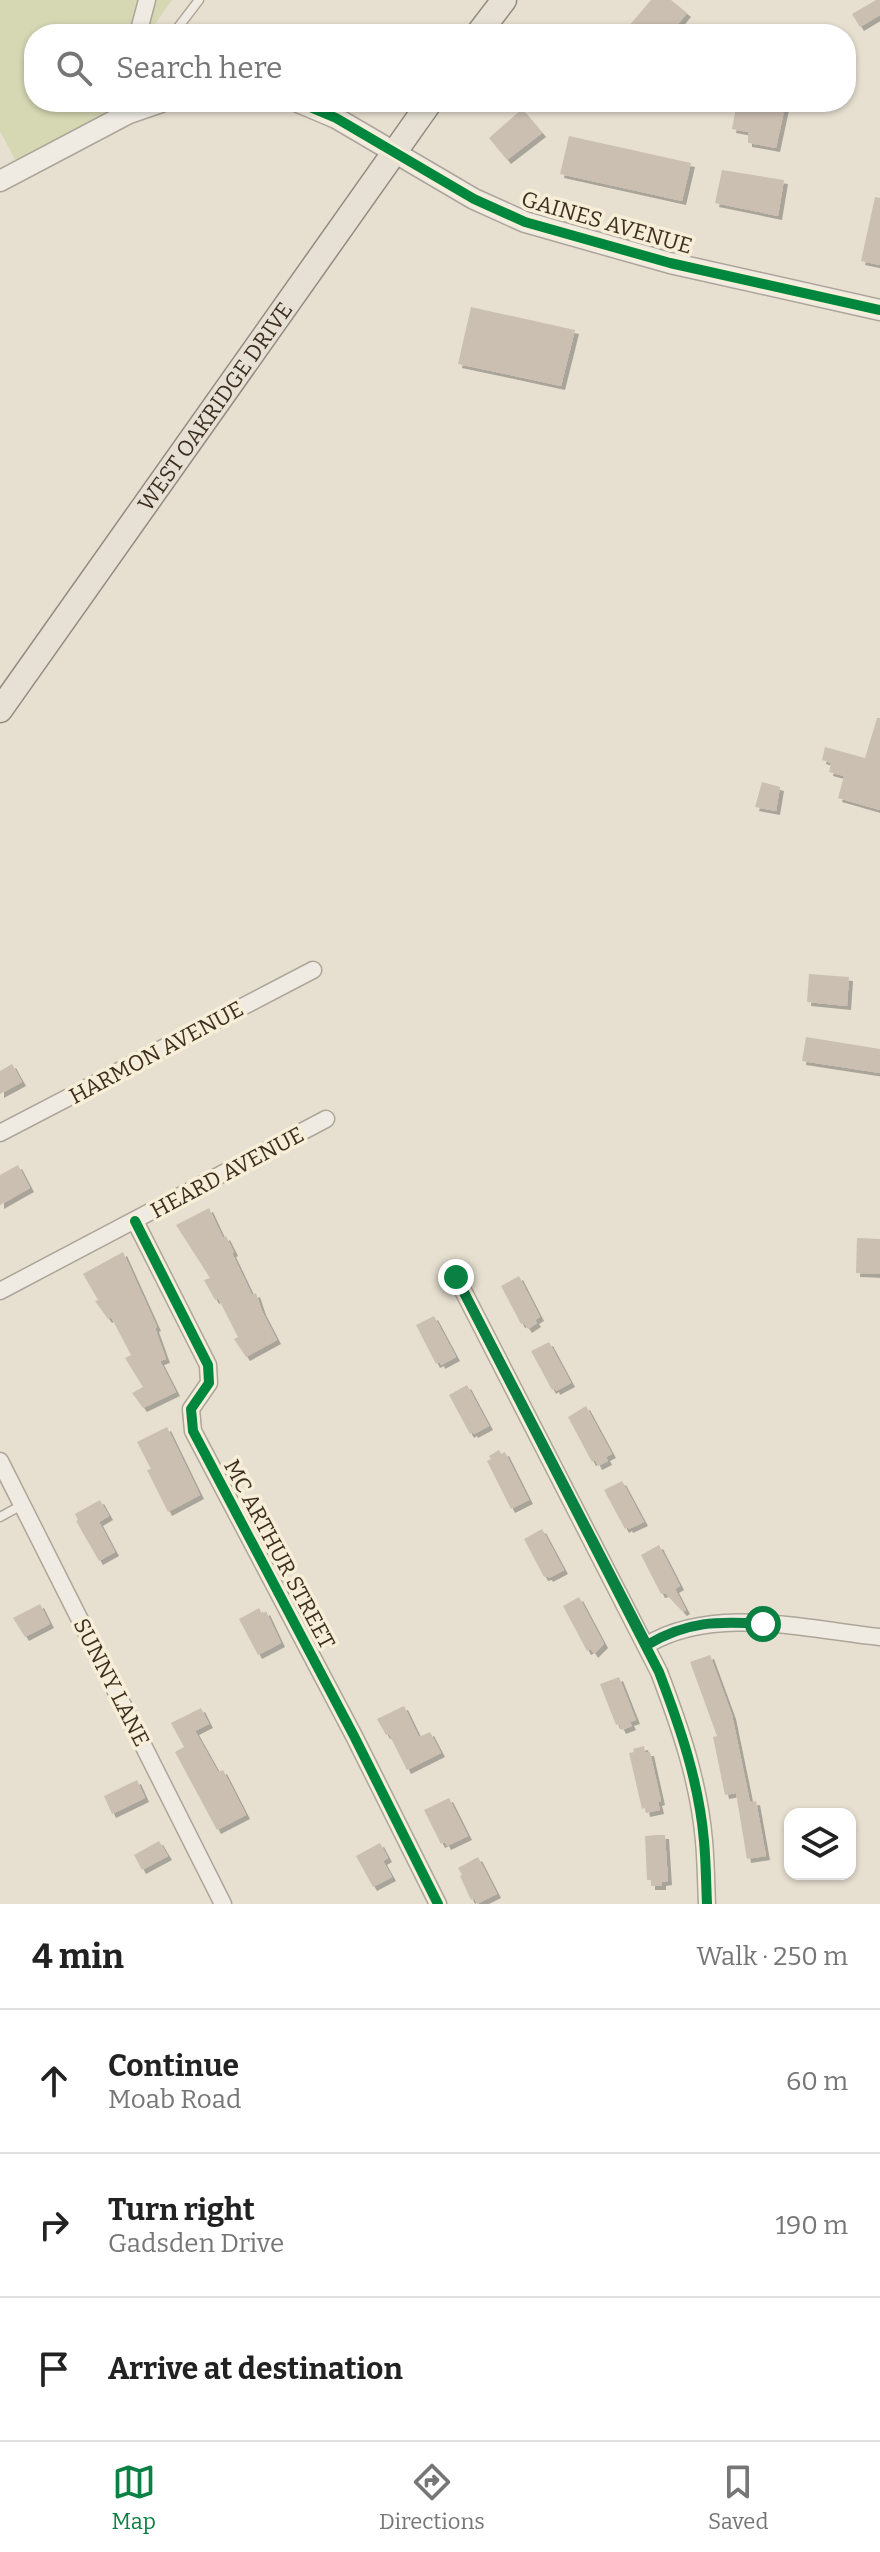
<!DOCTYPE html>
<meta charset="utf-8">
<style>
body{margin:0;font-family:Bitter,serif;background:#f6f6f6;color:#222}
.controls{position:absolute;right:24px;bottom:24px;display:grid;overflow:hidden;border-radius:16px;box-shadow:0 2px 6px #0004}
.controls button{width:72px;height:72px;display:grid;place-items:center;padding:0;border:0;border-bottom:2px solid #e0e0e0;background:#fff;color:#222;font:40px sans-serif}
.stop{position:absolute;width:24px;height:24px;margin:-18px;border:6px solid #0b8043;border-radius:50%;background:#fff}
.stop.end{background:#0b8043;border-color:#fff;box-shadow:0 2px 8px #0008}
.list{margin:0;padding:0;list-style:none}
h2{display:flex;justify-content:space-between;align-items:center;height:104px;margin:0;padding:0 32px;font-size:34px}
h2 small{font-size:26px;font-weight:400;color:#767676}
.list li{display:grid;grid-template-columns:52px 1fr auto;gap:24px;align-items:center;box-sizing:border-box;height:144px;padding:0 32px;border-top:2px solid #e0e0e0}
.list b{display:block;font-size:30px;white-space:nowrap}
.list p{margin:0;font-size:26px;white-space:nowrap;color:#767676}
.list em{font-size:26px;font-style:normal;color:#767676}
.icon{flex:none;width:44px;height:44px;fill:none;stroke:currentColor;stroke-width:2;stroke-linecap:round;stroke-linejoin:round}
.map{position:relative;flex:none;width:880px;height:1904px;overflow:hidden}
.search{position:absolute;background:#fff;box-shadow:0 2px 6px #0004;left:24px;right:24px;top:24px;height:88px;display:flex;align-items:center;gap:20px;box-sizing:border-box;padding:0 28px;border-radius:32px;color:#767676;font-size:30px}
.sheet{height:536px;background:#fff}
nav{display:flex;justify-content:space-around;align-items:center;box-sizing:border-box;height:112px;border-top:2px solid #e0e0e0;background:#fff;font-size:22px;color:#767676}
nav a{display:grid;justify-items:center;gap:4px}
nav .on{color:#0b8043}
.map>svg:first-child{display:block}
.green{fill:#d6d7b3}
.building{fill:#cbbfb2;filter:url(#shadow)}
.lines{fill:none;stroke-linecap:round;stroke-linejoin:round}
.service-casing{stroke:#ada599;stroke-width:11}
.minor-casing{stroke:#ada599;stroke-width:19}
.tertiary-casing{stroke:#ada599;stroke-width:23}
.primary-casing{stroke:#928b80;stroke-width:27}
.service{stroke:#efebe3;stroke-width:8}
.minor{stroke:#efebe3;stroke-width:16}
.tertiary{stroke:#efebe3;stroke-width:20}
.primary{stroke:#e6e1d4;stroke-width:24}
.cycleway-casing{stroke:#f7eed8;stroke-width:15}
.cycleway{stroke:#00873e;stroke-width:10}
.route{stroke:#0b8043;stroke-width:10}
.labels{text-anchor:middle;stroke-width:7;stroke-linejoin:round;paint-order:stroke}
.street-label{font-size:22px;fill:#3d2e20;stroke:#f7eed8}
</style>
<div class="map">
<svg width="880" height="1904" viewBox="0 0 880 1904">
<defs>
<filter id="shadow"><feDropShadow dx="4" dy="4" stdDeviation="0" flood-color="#0004"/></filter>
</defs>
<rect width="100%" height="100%" fill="#e7e0d1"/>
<path class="green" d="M 0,0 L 172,0 L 155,24 L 152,34 L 34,34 L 34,102 L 129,102 L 128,105 L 18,165 L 0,131 Z"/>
<path class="building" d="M 651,0 L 671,0 L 687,13 L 670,34 L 622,34 Z
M 876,0 L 880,0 L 880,15 L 860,27 L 852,14 Z
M 755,102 L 786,102 L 776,148 L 748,143 L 748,132 L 732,129 L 736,107 L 752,111 Z
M 522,109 L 542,133 L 507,160 L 489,138 Z
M 569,136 L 691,163 L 682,201 L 560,174 Z
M 722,170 L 784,180 L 778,216 L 715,203 Z
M 875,197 L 880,198 L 880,265 L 861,261 Z
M 471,307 L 575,330 L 561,386 L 458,364 Z
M 877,718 L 880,718 L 880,810 L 838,798 L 844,776 L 829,772 L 831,763 L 822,760 L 825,747 L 865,758 Z
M 762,782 L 780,787 L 776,811 L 755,807 Z
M 809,974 L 849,977 L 847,1006 L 807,1002 Z
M 806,1037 L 880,1049 L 880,1073 L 802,1061 Z
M 12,1064 L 22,1082 L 0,1094 L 0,1071 Z
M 18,1165 L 30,1188 L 0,1205 L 0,1175 Z
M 209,1208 L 223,1238 L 226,1236 L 234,1252 L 232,1253 L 252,1295 L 256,1293 L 262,1311 L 277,1340 L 246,1357 L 234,1339 L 238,1337 L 218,1298 L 215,1300 L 204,1280 L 210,1278 L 176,1225 Z
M 857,1238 L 880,1239 L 880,1274 L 856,1273 Z
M 123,1252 L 157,1327 L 155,1328 L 166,1359 L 160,1361 L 176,1392 L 143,1408 L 132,1393 L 143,1387 L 125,1358 L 131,1355 L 111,1317 L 108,1319 L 95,1301 L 98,1300 L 83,1274 Z
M 519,1276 L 540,1317 L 535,1320 L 537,1323 L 528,1329 L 524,1323 L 521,1324 L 501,1286 Z
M 434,1316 L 456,1357 L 441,1365 L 440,1362 L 436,1364 L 416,1325 Z
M 549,1342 L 571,1383 L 556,1391 L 555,1388 L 552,1390 L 531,1351 Z
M 467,1385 L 489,1426 L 474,1434 L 473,1432 L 470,1434 L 449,1395 Z
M 586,1406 L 612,1454 L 606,1457 L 608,1461 L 598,1466 L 595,1460 L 592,1462 L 568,1417 Z
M 167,1427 L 200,1495 L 168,1512 L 147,1470 L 151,1469 L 137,1442 Z
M 499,1450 L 501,1454 L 505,1452 L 529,1500 L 511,1509 L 487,1461 L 491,1459 L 489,1456 Z
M 622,1481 L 644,1522 L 629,1529 L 628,1527 L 625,1529 L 604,1490 Z
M 100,1500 L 109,1516 L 99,1522 L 115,1552 L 99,1561 L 76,1521 L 78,1520 L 75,1514 Z
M 542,1529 L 564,1570 L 549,1578 L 548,1576 L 544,1577 L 524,1539 Z
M 659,1545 L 680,1586 L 675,1589 L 686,1610 L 683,1612 L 665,1593 L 661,1594 L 641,1555 Z
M 579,1597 L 604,1644 L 594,1654 L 591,1649 L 587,1651 L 563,1606 Z
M 40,1604 L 50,1624 L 25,1637 L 13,1618 Z
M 259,1608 L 262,1614 L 266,1611 L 281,1643 L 258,1655 L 239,1619 Z
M 710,1655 L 732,1715 L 750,1802 L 756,1801 L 766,1856 L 747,1859 L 736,1793 L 725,1795 L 713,1737 L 717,1736 L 690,1662 Z
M 619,1677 L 636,1720 L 630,1722 L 632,1726 L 622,1730 L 619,1724 L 616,1725 L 600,1684 Z
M 404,1706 L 419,1737 L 430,1732 L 441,1753 L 407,1770 L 389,1734 L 386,1735 L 377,1719 Z
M 201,1708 L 209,1724 L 195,1731 L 218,1772 L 223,1770 L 246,1815 L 217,1830 L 175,1752 L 184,1747 L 171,1723 Z
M 644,1746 L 645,1752 L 650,1752 L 661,1801 L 658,1802 L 660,1810 L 646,1813 L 645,1808 L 642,1809 L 629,1753 L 634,1752 L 633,1749 Z
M 137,1780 L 145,1798 L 112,1814 L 104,1796 Z
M 449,1798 L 468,1836 L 447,1846 L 445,1842 L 441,1844 L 424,1810 Z
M 657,1835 L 665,1835 L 668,1881 L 662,1882 L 662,1886 L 651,1886 L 651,1880 L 647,1880 L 645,1836 Z
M 159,1841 L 168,1856 L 142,1870 L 134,1855 Z
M 380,1843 L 388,1858 L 383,1861 L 392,1877 L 373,1887 L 356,1856 Z
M 478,1857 L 497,1894 L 477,1904 L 474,1898 L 471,1900 L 460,1876 L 462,1875 L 458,1868 Z"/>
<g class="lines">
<g class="service-casing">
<path id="service" d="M 173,34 L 199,0
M 0,1517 L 22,1505"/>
</g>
<g class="minor-casing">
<path id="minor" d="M 138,34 L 147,0
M 0,1133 L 313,970
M 135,1221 L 208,1365 L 209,1383 L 191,1409 L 193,1431 L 354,1736 L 438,1904
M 456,1277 L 659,1672 C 680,1727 699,1782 704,1841 C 706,1862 706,1883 707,1904
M 0,1291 L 326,1119
M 0,1461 L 223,1904
M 647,1645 C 713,1605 806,1629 880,1637"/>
</g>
<g class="tertiary-casing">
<path id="tertiary" d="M 298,102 L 336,118 L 474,199 L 525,222 L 670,263 L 880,310
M 0,181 L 129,113 L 161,102"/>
</g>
<g class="primary-casing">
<g id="primary">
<path d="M 478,34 L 504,0"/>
<path id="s1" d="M 0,710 L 430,102"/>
</g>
</g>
<use href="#service" class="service"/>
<use href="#minor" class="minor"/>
<use href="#tertiary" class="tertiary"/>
<use href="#primary" class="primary"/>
<g class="cycleway-casing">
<path id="cycleway" d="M 298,102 L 336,118 L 474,199 L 525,222 L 670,263 L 880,310
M 135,1221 L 208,1365 L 209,1383 L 191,1409 L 193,1431 L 354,1736 L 438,1904
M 456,1277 L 659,1672 C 680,1727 699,1782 704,1841 C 706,1862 706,1883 707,1904"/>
</g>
<use href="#cycleway" class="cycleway"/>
</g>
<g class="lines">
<path class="route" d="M 456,1277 L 647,1645 C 687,1621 718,1621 763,1624"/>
</g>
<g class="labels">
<g class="street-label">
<text transform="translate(607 222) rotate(16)" y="8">GAINES AVENUE</text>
<text dy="8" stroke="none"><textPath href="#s1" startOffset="372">WEST OAKRIDGE DRIVE</textPath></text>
<text transform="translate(156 1052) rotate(-28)" y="8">HARMON AVENUE</text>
<text transform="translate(227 1172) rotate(-28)" y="8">HEARD AVENUE</text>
<text transform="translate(280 1554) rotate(62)" y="8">MC ARTHUR STREET</text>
<text transform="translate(112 1682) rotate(63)" y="8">SUNNY LANE</text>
</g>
</g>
</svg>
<div class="controls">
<button><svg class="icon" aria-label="layers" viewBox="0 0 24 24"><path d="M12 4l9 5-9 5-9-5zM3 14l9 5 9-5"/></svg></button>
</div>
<div class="stop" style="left:763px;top:1624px"></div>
<div class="stop end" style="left:456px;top:1277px"></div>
<div class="search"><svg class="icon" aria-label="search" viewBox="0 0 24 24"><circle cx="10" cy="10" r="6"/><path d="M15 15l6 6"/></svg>Search here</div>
</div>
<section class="sheet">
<h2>4 min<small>Walk · 250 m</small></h2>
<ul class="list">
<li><svg class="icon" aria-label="ahead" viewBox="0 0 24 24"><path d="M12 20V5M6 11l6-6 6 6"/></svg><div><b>Continue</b><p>Moab Road</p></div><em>60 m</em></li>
<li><svg class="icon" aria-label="right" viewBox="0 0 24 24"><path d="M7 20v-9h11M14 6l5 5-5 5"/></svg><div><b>Turn right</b><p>Gadsden Drive</p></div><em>190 m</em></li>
<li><svg class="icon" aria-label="arrive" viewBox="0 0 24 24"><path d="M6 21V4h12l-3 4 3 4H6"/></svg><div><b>Arrive at destination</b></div></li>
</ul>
</section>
<nav>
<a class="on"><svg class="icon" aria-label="map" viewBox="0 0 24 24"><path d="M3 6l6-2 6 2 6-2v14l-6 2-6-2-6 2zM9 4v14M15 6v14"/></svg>Map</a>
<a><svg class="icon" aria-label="directions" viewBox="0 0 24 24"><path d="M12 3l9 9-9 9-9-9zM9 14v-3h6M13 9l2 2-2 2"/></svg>Directions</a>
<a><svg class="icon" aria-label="saved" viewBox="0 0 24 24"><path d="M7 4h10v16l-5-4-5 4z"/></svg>Saved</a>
</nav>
